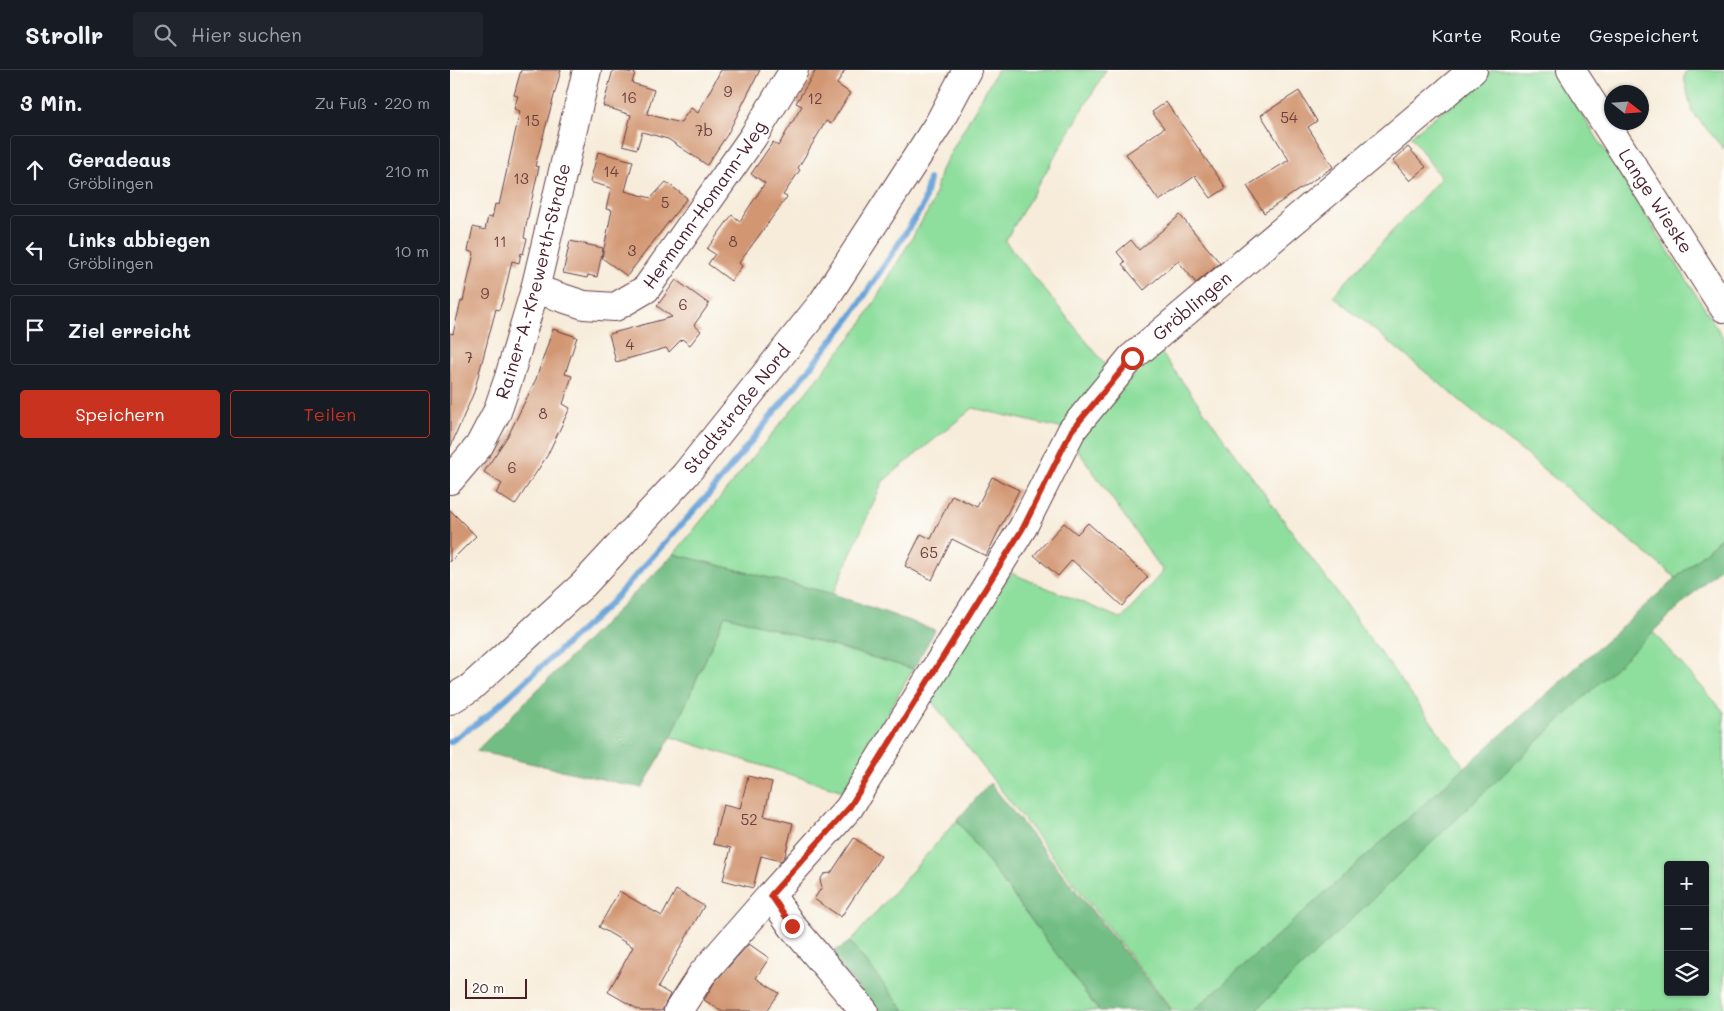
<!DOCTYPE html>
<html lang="de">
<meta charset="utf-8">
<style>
body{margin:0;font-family:Mali,sans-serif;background:#20242c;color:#f1f3f6}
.controls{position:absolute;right:15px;bottom:15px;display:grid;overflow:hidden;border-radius:5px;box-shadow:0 1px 4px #0004}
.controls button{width:45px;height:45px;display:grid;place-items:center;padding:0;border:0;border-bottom:1px solid #363941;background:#171b24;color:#f1f3f6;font:25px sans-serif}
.compass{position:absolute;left:1154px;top:15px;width:45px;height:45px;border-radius:50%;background:#171b24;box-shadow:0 1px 4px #0004;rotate:107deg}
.scale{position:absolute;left:15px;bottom:12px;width:62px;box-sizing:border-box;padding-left:5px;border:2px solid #4a1f2b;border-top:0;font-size:14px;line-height:18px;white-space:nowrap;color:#4a1f2b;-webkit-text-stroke:4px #fdfcf7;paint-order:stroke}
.stop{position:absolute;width:15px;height:15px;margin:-11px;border:4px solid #c8321e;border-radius:50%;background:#fff}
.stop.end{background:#c8321e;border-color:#fff;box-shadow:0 1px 5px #0008}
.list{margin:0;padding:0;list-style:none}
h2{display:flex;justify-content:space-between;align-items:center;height:65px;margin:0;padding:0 20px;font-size:21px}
h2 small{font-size:16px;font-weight:400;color:#9ea1a6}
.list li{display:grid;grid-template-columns:32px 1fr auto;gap:15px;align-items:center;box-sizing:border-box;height:70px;margin:0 10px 10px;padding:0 10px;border:1px solid #363941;border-radius:5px}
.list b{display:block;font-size:19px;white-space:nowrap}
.list p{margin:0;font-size:16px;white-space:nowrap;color:#9ea1a6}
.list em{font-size:16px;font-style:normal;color:#9ea1a6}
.actions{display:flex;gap:10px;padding:15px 20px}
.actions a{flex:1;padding:11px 0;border:1px solid #c8321e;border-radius:5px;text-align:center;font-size:18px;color:#c8321e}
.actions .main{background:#c8321e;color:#fff}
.icon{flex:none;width:28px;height:28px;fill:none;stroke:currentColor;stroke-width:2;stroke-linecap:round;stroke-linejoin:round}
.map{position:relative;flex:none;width:1274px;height:941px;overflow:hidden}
header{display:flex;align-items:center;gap:30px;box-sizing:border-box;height:70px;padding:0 25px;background:#171b24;border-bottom:1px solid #363941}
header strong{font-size:24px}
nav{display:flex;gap:28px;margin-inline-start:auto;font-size:18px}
.search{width:350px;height:45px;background:#20242c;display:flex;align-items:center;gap:12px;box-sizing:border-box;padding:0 18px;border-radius:5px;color:#9ea1a6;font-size:19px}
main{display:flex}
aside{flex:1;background:#171b24}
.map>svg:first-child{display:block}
.green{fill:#8ede9d;stroke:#6c7e64;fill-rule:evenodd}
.forest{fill:#72bd84;stroke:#5e6e58}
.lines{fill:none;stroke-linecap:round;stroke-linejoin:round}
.stream{stroke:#67a3d8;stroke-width:6}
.building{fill:#d29672}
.minor-casing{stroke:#643e45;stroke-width:30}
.major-casing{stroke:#643e45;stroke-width:30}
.minor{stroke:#fff;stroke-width:28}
.major{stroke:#fff;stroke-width:28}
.route{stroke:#c8321e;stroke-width:6}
.labels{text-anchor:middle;stroke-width:5;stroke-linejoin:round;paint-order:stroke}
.number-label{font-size:15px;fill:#6c3d3d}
.street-label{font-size:18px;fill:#4a1f2b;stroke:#fdfcf7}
</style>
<header>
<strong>Strollr</strong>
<div class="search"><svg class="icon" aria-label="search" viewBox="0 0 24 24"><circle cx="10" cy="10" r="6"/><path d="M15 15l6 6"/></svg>Hier suchen</div>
<nav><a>Karte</a><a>Route</a><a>Gespeichert</a></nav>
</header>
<main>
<aside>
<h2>3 Min.<small>Zu Fuß · 220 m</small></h2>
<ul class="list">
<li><svg class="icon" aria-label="ahead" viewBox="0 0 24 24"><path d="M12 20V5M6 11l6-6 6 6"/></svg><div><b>Geradeaus</b><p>Gröblingen</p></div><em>210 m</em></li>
<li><svg class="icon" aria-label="left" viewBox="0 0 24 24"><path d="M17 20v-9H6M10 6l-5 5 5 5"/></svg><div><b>Links abbiegen</b><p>Gröblingen</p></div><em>10 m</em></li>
<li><svg class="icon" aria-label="arrive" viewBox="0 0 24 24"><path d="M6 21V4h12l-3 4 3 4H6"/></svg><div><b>Ziel erreicht</b></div></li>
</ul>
<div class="actions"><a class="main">Speichern</a><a>Teilen</a></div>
</aside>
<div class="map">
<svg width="1274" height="941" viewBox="0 0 1274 941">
<rect width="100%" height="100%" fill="#fdfcf7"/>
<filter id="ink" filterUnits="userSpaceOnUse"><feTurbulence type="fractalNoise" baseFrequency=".02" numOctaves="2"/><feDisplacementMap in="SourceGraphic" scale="10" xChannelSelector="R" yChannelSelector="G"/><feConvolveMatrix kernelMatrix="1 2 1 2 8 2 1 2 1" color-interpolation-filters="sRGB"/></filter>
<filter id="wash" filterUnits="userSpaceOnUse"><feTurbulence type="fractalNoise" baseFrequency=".0096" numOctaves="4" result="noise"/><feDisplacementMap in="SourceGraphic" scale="20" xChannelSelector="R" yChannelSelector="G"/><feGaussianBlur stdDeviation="1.12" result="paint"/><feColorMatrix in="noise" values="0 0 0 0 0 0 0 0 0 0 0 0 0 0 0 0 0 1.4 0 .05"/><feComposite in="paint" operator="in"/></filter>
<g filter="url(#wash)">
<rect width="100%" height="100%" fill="#f7ecda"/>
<path class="green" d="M 547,0 L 656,0 L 555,171 L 659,299 L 614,359 L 523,338 L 433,411 L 383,524 L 224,484 L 410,256 L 482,134 L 491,100 Z
M 1042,0 L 1104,0 L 1274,269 L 1274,465 L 1226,508 L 883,226 L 991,108 L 961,66 Z
M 1237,0 L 1274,0 L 1274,79 L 1242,42 L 1234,7 Z
M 707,277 L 1015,698 L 743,941 L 723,941 L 477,625 L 561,503 L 672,549 L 713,501 L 625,376 Z
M 275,545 L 463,599 L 393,721 L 221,667 Z
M 1202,561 L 1274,642 L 1274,941 L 805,941 ZM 1218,795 L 1255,795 L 1255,922 L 1218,922 Z
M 507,750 L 649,941 L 455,941 L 400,872 Z"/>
<path class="forest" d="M 1274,465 L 1274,494 L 805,941 L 743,941 Z
M 224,484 L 383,524 L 485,560 L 463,599 L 275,545 L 221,667 L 192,718 L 26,681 Z
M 540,713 L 722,941 L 649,941 L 507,750 Z
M 400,872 L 455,941 L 427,941 L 380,884 Z"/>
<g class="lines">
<path class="stream" d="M 0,672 L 37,646 L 159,535 L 259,424 L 400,248 L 473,136 L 479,109"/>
</g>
<g id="blocks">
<path class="building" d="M 71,0 L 111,0 L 85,96 L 89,97 L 76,156 L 74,168 L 77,169 L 73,184 L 71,183 L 69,193 L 62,191 L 53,229 L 49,240 L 46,239 L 24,322 L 0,378 L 0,263 L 3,264 L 11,231 L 13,231 L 24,183 L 18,181 L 23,157 L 35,160 L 38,147 L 42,148 L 45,134 L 49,135 L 70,41 L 64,39 L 68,26 L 64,25 Z
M 163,0 L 185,3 L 182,13 L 204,20 L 197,44 L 230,53 L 241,38 L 248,43 L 271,0 L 310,0 L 277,65 L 257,95 L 218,69 L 192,62 L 187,79 L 173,75 L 181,45 L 153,36 Z
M 366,0 L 395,0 L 387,14 L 400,23 L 381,54 L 376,51 L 348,98 L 350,100 L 333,125 L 337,127 L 289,193 L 292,196 L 281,211 L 258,194 L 265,184 L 257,179 L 282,145 L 290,151 L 315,113 L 301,104 L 323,72 L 328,76 L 352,36 L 346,33 Z
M 849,21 L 867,51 L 858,57 L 883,97 L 814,143 L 797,116 L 839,90 L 811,45 Z
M 716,32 L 776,118 L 761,128 L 745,106 L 709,131 L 676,84 L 714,58 L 702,42 Z
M 958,77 L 976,97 L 960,111 L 943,91 Z
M 148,82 L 183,91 L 175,121 L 201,128 L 216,112 L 237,128 L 177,206 L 152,188 L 162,140 L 156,139 L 161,118 L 140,112 Z
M 730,145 L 770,193 L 746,213 L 728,191 L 694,220 L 672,194 L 675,192 L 667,182 L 681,170 L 689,180 Z
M 120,171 L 153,178 L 147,207 L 138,205 L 137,208 L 113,203 Z
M 226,210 L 259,234 L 244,255 L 251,261 L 240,275 L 232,269 L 219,282 L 216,278 L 166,292 L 159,264 L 222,247 L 207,236 Z
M 103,259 L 127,267 L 115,304 L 122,306 L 113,334 L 120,338 L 97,386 L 65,435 L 46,423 L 52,414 L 34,402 L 59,364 L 86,309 Z
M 542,407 L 569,420 L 536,486 L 502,469 L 482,510 L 455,496 L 471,464 L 481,469 L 502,425 L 527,437 Z
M 0,440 L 26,466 L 0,492 Z
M 614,453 L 627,464 L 638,453 L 698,507 L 672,536 L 622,490 L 608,506 L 584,485 Z
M 298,706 L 322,712 L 314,746 L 343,753 L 335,786 L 331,791 L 311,786 L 303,818 L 273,810 L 281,778 L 263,774 L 273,735 L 290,739 Z
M 404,768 L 431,786 L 391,847 L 364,829 L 372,817 L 370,810 L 374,804 L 381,803 Z
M 226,820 L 254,836 L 208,917 L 220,924 L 212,941 L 191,941 L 158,922 L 183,877 L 149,857 L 169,821 L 212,846 Z
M 299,874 L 319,888 L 306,908 L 329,923 L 317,941 L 271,941 L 254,930 L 264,913 Z"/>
</g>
</g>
<g filter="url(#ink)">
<use href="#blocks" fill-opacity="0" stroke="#643e45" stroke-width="1"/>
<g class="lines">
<g class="minor-casing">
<g id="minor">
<path id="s1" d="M 1121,0 L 1274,238"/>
<path id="s2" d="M 85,219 L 134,235 L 165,237 L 196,219 L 303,67 L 344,0"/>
<path id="s3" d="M 0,410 L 29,376 L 47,342 L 59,307 L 85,219 L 137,0"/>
<path d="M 228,941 L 252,904 L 321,825"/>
<path id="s4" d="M 414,941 L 342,856 L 321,825 L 399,738 L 573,457 L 622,360 L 681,288 L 1023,0"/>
</g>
</g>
<g class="major-casing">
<g id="major">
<path id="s5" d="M 0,630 L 20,618 L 133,515 L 235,405 L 373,232 L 489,53 L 517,0"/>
</g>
</g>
<use href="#minor" class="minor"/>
<use href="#major" class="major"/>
</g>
</g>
<g class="lines" filter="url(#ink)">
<path class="route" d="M 342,856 L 321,825 L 399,738 L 573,458 L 622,360 L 682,288"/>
</g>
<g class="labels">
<g class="number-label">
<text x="278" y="27">9</text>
<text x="179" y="33">16</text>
<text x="365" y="34">12</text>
<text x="839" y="53">54</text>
<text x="82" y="56">15</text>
<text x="254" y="66">7b</text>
<text x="161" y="107">14</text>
<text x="71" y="114">13</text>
<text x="215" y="138">5</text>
<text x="50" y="177">11</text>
<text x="283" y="177">8</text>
<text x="182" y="186">3</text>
<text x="35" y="229">9</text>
<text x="233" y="240">6</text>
<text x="180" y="280">4</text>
<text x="19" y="293">7</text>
<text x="93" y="349">8</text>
<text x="62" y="403">6</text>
<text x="479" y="488">65</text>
<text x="299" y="755">52</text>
</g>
<g class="street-label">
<text dy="6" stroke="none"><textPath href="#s1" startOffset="156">Lange Wieske</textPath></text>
<text dy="6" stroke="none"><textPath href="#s2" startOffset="221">Hermann-Homann-Weg</textPath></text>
<text dy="6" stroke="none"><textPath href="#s3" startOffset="219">Rainer-A.-Krewerth-Straße</textPath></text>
<text dy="6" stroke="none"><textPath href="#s4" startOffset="878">Gröblingen</textPath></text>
<text dy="6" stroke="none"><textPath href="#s5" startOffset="410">Stadtstraße Nord</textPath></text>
</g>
</g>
</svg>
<div class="controls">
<button>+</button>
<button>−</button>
<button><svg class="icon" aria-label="layers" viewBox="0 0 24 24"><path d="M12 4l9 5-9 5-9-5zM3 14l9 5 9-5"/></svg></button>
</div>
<svg class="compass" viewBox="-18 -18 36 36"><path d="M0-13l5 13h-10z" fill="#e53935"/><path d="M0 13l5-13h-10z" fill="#9ea1a6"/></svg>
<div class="scale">20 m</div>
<div class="stop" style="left:682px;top:288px"></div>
<div class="stop end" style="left:342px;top:856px"></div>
</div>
</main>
